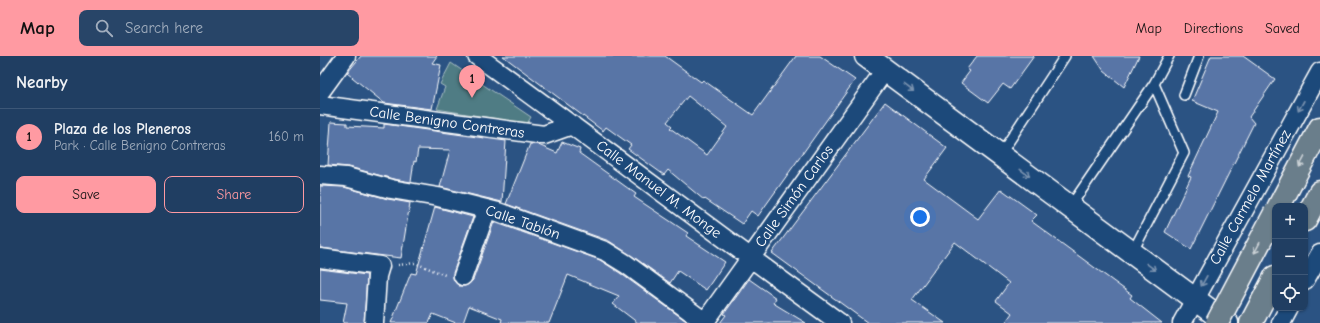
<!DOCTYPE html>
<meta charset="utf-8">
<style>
body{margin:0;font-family:"Comic Neue",sans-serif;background:#284568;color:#f1f3f6}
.controls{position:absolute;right:12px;bottom:12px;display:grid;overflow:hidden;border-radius:8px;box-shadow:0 1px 3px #0004}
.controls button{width:36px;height:36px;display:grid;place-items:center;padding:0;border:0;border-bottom:1px solid #3d5777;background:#203e62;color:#f1f3f6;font:20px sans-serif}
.you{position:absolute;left:600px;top:161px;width:14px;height:14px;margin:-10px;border:3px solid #fff;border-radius:50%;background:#1a73e8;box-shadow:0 0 0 6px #1a73e833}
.badge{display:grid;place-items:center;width:26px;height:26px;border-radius:50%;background:#ff9aa2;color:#111;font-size:13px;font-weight:700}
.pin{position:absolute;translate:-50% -33px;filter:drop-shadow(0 1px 2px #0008)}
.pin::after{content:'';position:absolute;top:21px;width:14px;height:12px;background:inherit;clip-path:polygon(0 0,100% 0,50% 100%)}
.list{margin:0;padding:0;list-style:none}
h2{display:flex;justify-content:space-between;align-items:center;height:52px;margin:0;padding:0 16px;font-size:17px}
h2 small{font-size:13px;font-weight:400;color:#a2aebe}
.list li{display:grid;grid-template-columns:26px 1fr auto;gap:12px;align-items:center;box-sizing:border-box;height:56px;padding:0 16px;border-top:1px solid #3d5777}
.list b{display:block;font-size:15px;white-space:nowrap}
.list p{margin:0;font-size:13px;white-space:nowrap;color:#a2aebe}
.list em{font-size:13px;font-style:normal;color:#a2aebe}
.actions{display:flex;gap:8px;padding:12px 16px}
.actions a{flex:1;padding:9px 0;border:1px solid #ff9aa2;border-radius:8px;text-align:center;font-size:14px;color:#ff9aa2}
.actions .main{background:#ff9aa2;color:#111}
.icon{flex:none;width:22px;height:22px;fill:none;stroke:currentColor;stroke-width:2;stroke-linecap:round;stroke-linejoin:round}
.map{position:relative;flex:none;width:1000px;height:267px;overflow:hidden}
header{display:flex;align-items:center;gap:24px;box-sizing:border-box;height:56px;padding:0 20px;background:#ff9aa2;color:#111}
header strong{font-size:19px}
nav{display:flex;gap:22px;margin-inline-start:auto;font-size:14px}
.search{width:280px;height:36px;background:#284568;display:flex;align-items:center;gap:10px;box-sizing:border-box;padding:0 14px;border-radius:8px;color:#a2aebe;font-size:15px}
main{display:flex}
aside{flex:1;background:#203e62}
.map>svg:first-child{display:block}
.green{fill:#507c84;stroke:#a8bec2}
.building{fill:#5975a6;stroke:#fff;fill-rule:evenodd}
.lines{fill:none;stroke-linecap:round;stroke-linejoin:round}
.service-casing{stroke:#fff;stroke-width:12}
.minor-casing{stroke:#fff;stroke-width:21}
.tertiary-casing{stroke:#fff;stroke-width:25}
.trunk-casing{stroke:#fff;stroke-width:25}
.path{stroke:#fff;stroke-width:2.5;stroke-dasharray:1 3;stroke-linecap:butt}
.service{stroke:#1f4a7a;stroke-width:9}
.minor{stroke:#1f4a7a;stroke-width:18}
.tertiary{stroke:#1f4a7a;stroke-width:22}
.trunk{stroke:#6b7e8b;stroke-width:22}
.trunk-bridge-casing{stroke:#fff;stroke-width:25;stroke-linecap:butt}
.trunk-bridge{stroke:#6b7e8b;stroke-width:22}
.oneway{stroke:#7992af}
.oneway2{stroke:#cbd2d6}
.labels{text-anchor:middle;stroke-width:3;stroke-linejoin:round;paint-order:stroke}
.street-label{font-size:15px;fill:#fff;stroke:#1f4a7a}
</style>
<header>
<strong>Map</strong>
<div class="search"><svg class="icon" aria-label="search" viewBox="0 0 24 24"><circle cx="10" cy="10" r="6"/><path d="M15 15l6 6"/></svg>Search here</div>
<nav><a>Map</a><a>Directions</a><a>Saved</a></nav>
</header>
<main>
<aside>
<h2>Nearby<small></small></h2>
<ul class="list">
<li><span class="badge">1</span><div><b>Plaza de los Pleneros</b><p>Park · Calle Benigno Contreras</p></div><em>160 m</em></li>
</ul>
<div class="actions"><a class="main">Save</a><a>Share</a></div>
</aside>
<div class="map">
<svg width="1000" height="267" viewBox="0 0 1000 267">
<rect width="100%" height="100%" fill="#2b5383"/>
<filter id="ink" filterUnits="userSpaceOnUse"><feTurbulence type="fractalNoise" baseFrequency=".025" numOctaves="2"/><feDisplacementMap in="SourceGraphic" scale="8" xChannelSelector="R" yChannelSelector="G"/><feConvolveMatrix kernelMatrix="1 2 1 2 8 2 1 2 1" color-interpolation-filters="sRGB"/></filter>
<g filter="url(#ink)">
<path class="green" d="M 131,7 L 211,61 L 207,68 L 117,53 L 125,31 L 120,28 Z"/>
<path class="building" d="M 41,0 L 117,0 L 112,7 L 121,9 L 112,53 L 64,47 L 27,17 Z
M 183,0 L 345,0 L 381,26 L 383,24 L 433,59 L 476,0 L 500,0 L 535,24 L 438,160 L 431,155 L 422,168 L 385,143 L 384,144 L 348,114 L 344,119 L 308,93 L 311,89 L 286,71 L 283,75 ZM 368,40 L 407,71 L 387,99 L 350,72 L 352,70 L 347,66 Z
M 657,0 L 714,0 L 690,33 L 683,28 L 668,47 L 641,27 L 650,15 L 647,13 Z
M 774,0 L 819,0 L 804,31 L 784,15 Z
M 891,0 L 923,0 L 955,23 L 929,61 L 934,67 L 871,193 L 845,176 L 871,121 L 868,120 L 898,56 L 872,45 Z
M 565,46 L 627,92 L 604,123 L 658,163 L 681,133 L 717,159 L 711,165 L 812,239 L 810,242 L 842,267 L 685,267 L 692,257 L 676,245 L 689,227 L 635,186 L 592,244 L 625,267 L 548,267 L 452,197 Z
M 11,66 L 27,67 L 27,70 L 64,72 L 64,68 L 186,85 L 182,146 L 120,131 L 130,94 L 98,93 L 96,106 L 94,105 L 91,126 L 73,123 L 29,111 L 8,109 Z
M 242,86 L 260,93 L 259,97 L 316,138 L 314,141 L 368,177 L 366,180 L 405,206 L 386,234 L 358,215 L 350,227 L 312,200 L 289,185 L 186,148 L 210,88 L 216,88 L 237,97 Z
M 0,130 L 24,131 L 68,143 L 90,147 L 81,202 L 0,192 Z
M 115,151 L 153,161 L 133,217 L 133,222 L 135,226 L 139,230 L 145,230 L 149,228 L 153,224 L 174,166 L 280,204 L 300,217 L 369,267 L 318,267 L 293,248 L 299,240 L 248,219 L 229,267 L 181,267 L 182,263 L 149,250 L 143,267 L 136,267 L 113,258 L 109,267 L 71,267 L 91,217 L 96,218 Z
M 0,213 L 47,219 L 44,267 L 23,267 L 27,247 L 0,244 Z
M 429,223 L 456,242 L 453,247 L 486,267 L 400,267 L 406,259 L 404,258 Z"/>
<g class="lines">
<g class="service-casing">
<path id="service" d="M 864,39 L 879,0
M 680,99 L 745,0
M 750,151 L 834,28 L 849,0
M 812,197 L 864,97 L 834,28"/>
</g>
<g class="minor-casing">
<path id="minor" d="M 157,0 C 279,88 398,179 520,267
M 0,36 L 26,0
M 0,49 L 224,79 L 252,69
M 0,119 L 26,121 L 71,133 L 118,141 L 178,156 L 285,195 L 306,208 L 385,266
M 0,202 L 60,210 L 57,220 L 54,267
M 143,220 L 167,153
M 985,224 L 1000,198
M 384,267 L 565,14
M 862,267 L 1000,16
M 961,267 L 969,252"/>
</g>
<g class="tertiary-casing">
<path id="tertiary" d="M 546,0 L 907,267"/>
</g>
<g class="trunk-casing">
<path id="trunk" d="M 959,150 L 1000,72
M 985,164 L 1000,136
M 931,267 L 955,221"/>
</g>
<path class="path" d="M 78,209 L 95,207 L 125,219"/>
<use href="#service" class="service"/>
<use href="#minor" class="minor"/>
<use href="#tertiary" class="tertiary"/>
<use href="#trunk" class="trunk"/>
<g class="trunk-bridge-casing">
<path id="trunk-bridge" d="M 897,267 L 955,157"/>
</g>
<use href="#trunk-bridge" class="trunk-bridge"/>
</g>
<defs><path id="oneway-shaft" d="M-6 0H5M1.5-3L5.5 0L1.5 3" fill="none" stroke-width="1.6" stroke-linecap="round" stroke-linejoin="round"/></defs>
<g class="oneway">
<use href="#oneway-shaft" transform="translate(589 32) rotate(37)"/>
<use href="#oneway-shaft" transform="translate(981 50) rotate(119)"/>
<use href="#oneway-shaft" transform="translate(705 117) rotate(37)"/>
<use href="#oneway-shaft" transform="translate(831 211) rotate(36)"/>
<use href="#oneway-shaft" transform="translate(884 225) rotate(119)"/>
</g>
<g class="oneway2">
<use href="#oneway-shaft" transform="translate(982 106) rotate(118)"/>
<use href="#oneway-shaft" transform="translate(937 192) rotate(118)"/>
</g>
</g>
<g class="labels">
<g class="street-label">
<text transform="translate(127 66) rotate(8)" y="5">Calle Benigno Contreras</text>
<text transform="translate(339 133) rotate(37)" y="5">Calle Manuel M. Monge</text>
<text transform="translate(474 140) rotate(-54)" y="5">Calle Simón Carlos</text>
<text transform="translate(930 141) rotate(-61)" y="5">Calle Carmelo Martínez</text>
<text transform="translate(203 166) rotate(19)" y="5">Calle Tablón</text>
</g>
</g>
</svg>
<div class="controls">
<button>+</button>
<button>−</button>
<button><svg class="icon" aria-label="locate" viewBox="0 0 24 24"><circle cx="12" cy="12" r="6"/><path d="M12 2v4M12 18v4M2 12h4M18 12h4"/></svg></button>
</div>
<div class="you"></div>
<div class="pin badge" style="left:152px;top:42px">1</div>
</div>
</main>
